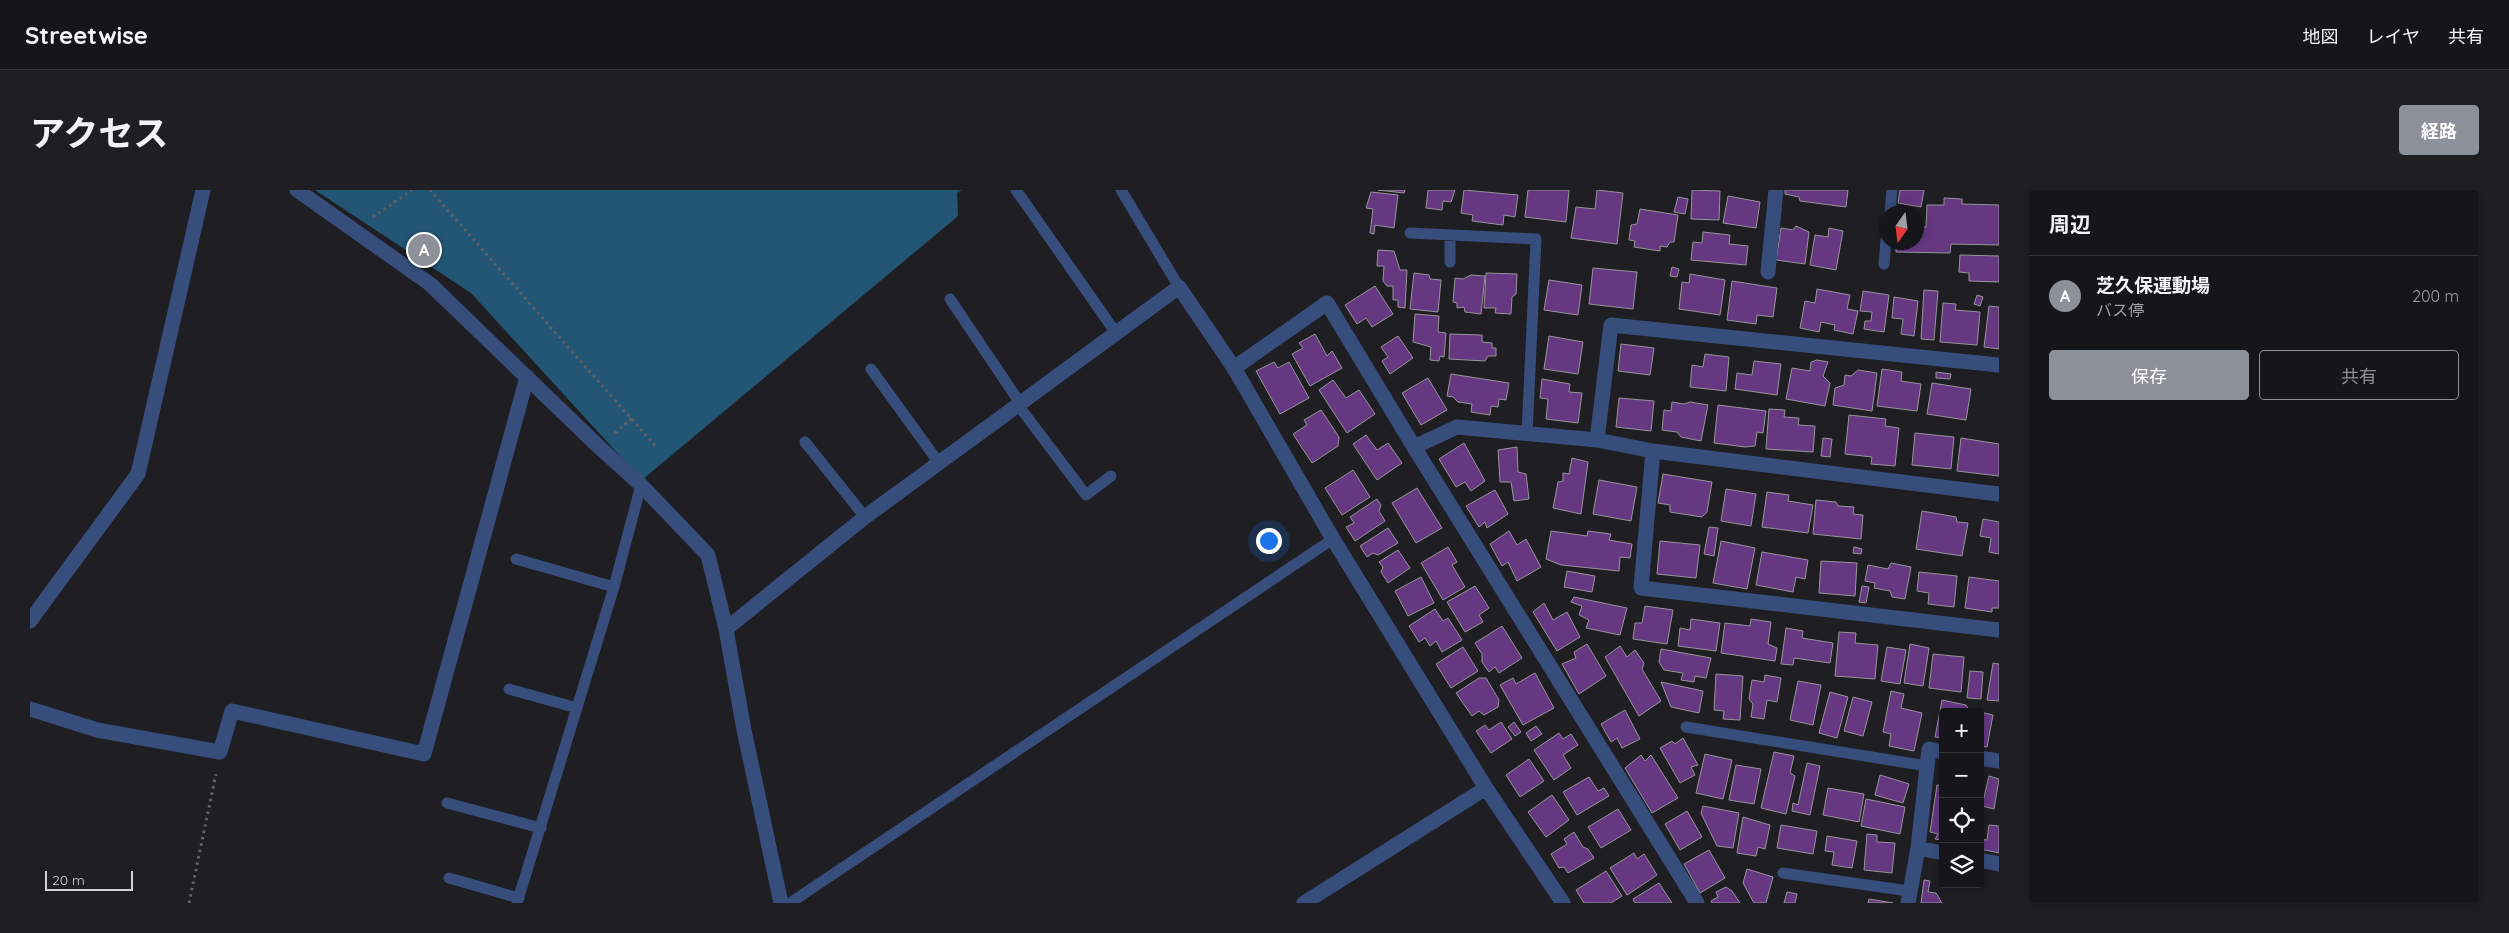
<!DOCTYPE html>
<html lang="ja">
<meta charset="utf-8">
<style>
body{margin:0;font-family:Quicksand,"Noto Sans JP",sans-serif;background:#1f1f23;color:#f1f3f6}
.controls{position:absolute;right:15px;bottom:15px;display:grid;overflow:hidden;border-radius:5px;box-shadow:0 2px 8px #0003}
.controls button{width:45px;height:45px;display:grid;place-items:center;padding:0;border:0;border-bottom:1px solid #353539;background:#16161a;color:#f1f3f6;font:25px sans-serif}
.compass{position:absolute;left:1849px;top:15px;width:45px;height:45px;border-radius:50%;background:#16161a;box-shadow:0 2px 8px #0003;rotate:194deg}
.scale{position:absolute;left:15px;bottom:12px;width:88px;box-sizing:border-box;padding-left:5px;border:2px solid #d3d3d6;border-top:0;font-size:14px;line-height:18px;white-space:nowrap;color:#d3d3d6;-webkit-text-stroke:4px #1e1e23;paint-order:stroke}
.you{position:absolute;left:1238px;top:350px;width:18px;height:18px;margin:-12px;border:4px solid #fff;border-radius:50%;background:#1a73e8;box-shadow:0 0 0 8px #1a73e833}
.badge{display:grid;place-items:center;width:32px;height:32px;border-radius:50%;background:#8c9099;color:#fff;font-size:16px;font-weight:700}
.pin{position:absolute;translate:-50% -50%;border:2px solid #fff;box-shadow:0 1px 5px #0006}
.list{margin:0;padding:0;list-style:none}
h2{display:flex;justify-content:space-between;align-items:center;height:65px;margin:0;padding:0 20px;font-size:21px}
h2 small{font-size:16px;font-weight:400;color:#9e9fa2}
.list li{display:grid;grid-template-columns:32px 1fr auto;gap:15px;align-items:center;box-sizing:border-box;height:80px;padding:0 20px;border-top:1px solid #353539}
.list b{display:block;font-size:19px;white-space:nowrap}
.list p{margin:0;font-size:16px;white-space:nowrap;color:#9e9fa2}
.list em{font-size:16px;font-style:normal;color:#9e9fa2}
.actions{display:flex;gap:10px;padding:15px 20px}
.actions a{flex:1;padding:11px 0;border:1px solid #8c9099;border-radius:5px;text-align:center;font-size:18px;color:#8c9099}
.actions .main{background:#8c9099;color:#fff}
.icon{flex:none;width:28px;height:28px;fill:none;stroke:currentColor;stroke-width:2;stroke-linecap:round;stroke-linejoin:round}
.map{position:relative;flex:none;width:1969px;height:713px;overflow:hidden;border-radius:5px}
header{display:flex;align-items:center;gap:30px;box-sizing:border-box;height:70px;padding:0 25px;background:#16161a;border-bottom:1px solid #353539}
header strong{font-size:24px}
nav{display:flex;gap:28px;margin-inline-start:auto;font-size:18px}
.intro{display:flex;align-items:center;justify-content:space-between;box-sizing:border-box;height:120px;padding:0 30px}
h1{margin:0;font-size:35px}
.button{padding:12px 22px;border-radius:5px;background:#8c9099;color:#fff;font-size:18px;font-weight:700}
main{display:flex;gap:30px;padding:0 30px}
aside{flex:1;background:#16161a;border-radius:5px;box-shadow:0 2px 8px #0003}
.map>svg:first-child{display:block}
.water{fill:#235675}
.building{fill:#653881;stroke:#98959a}
.lines{fill:none;stroke-linecap:round;stroke-linejoin:round}
.path{stroke:#616166;stroke-width:3;stroke-dasharray:2.5 4;stroke-linecap:butt}
.lane{stroke:#374e7d;stroke-width:11}
.street{stroke:#374e7d;stroke-width:15}
</style>
<header>
<strong>Streetwise</strong>
<nav><a>地図</a><a>レイヤ</a><a>共有</a></nav>
</header>
<div class="intro"><h1>アクセス</h1><a class="button">経路</a></div>
<main>
<div class="map">
<svg width="1969" height="713" viewBox="0 0 1969 713">
<rect width="100%" height="100%" fill="#1e1e23"/>
<path class="water" d="M 285,0 L 932,0 L 927,3 L 928,26 L 612,290 L 441,103 Z"/>
<path class="building" d="M 1348,0 L 1375,0 L 1374,3 Z
M 1398,0 L 1425,0 L 1421,12 L 1413,11 L 1412,20 L 1396,18 Z
M 1434,0 L 1488,5 L 1485,27 L 1474,25 L 1473,35 L 1442,31 L 1443,25 L 1431,23 Z
M 1498,0 L 1539,0 L 1536,32 L 1495,27 Z
M 1567,0 L 1593,3 L 1587,54 L 1541,48 L 1546,17 L 1565,19 Z
M 1662,0 L 1690,1 L 1689,30 L 1661,29 Z
M 1755,0 L 1818,0 L 1816,17 L 1770,11 L 1769,7 L 1755,4 Z
M 1870,0 L 1894,0 L 1891,17 L 1868,13 Z
M 1341,2 L 1368,5 L 1364,38 L 1345,35 L 1344,44 L 1340,43 L 1343,19 L 1336,18 Z
M 1698,6 L 1730,12 L 1726,38 L 1693,33 Z
M 1648,7 L 1658,9 L 1655,24 L 1644,22 Z
M 1914,8 L 1932,9 L 1932,14 L 1969,15 L 1969,55 L 1921,54 L 1920,63 L 1866,62 L 1866,52 L 1886,52 L 1886,37 L 1896,37 L 1897,15 L 1914,15 Z
M 1610,19 L 1648,25 L 1644,52 L 1640,52 L 1637,57 L 1630,56 L 1630,61 L 1604,57 L 1605,51 L 1599,50 L 1601,35 L 1607,34 Z
M 1766,36 L 1779,42 L 1775,74 L 1746,70 L 1751,38 L 1763,40 Z
M 1799,38 L 1813,41 L 1806,80 L 1780,75 L 1785,45 L 1798,47 Z
M 1673,42 L 1700,45 L 1699,54 L 1718,56 L 1716,75 L 1661,70 L 1663,52 L 1672,53 Z
M 1348,60 L 1364,61 L 1370,80 L 1377,80 L 1375,118 L 1368,117 L 1368,110 L 1363,110 L 1363,96 L 1357,96 L 1353,91 L 1354,76 L 1347,76 Z
M 1930,65 L 1969,66 L 1969,92 L 1939,91 L 1939,83 L 1929,82 Z
M 1642,77 L 1649,79 L 1647,87 L 1640,86 Z
M 1563,78 L 1607,82 L 1603,119 L 1559,114 Z
M 1384,83 L 1399,85 L 1400,89 L 1411,90 L 1408,122 L 1380,119 Z
M 1456,83 L 1487,84 L 1486,104 L 1482,107 L 1481,124 L 1465,123 L 1466,118 L 1454,118 Z
M 1660,84 L 1695,90 L 1690,125 L 1649,119 L 1652,92 L 1659,93 Z
M 1441,85 L 1455,86 L 1451,124 L 1435,122 L 1434,117 L 1427,118 L 1427,113 L 1423,112 L 1425,88 L 1433,89 Z
M 1519,90 L 1552,95 L 1548,125 L 1514,120 Z
M 1702,91 L 1747,98 L 1743,127 L 1727,125 L 1726,134 L 1697,130 Z
M 1345,96 L 1363,124 L 1342,137 L 1336,128 L 1327,134 L 1315,115 Z
M 1787,99 L 1820,105 L 1817,119 L 1828,121 L 1823,144 L 1804,140 L 1805,135 L 1791,132 L 1789,142 L 1770,138 L 1775,111 L 1785,113 Z
M 1894,100 L 1908,101 L 1904,150 L 1891,149 Z
M 1833,101 L 1859,105 L 1854,142 L 1834,139 L 1835,131 L 1841,131 L 1842,122 L 1830,121 Z
M 1947,105 L 1953,107 L 1950,116 L 1944,114 Z
M 1864,107 L 1888,111 L 1884,146 L 1871,144 L 1873,129 L 1862,128 Z
M 1913,113 L 1926,114 L 1925,120 L 1950,122 L 1947,155 L 1910,152 Z
M 1959,116 L 1969,117 L 1969,159 L 1954,157 Z
M 1385,124 L 1409,126 L 1408,142 L 1416,143 L 1414,167 L 1410,166 L 1409,171 L 1400,170 L 1401,157 L 1383,152 Z
M 1285,144 L 1297,166 L 1302,161 L 1312,178 L 1280,196 L 1262,164 L 1273,158 L 1269,153 Z
M 1420,144 L 1452,145 L 1452,152 L 1462,153 L 1462,158 L 1466,158 L 1466,166 L 1458,166 L 1455,171 L 1419,169 Z
M 1368,146 L 1383,168 L 1360,184 L 1352,171 L 1358,167 L 1351,157 Z
M 1519,146 L 1553,152 L 1548,184 L 1514,179 Z
M 1591,154 L 1624,158 L 1620,185 L 1588,181 Z
M 1675,164 L 1699,167 L 1696,201 L 1660,197 L 1662,175 L 1673,177 Z
M 1787,170 L 1798,172 L 1793,186 L 1800,193 L 1795,216 L 1756,209 L 1762,178 L 1780,181 L 1781,172 Z
M 1724,171 L 1751,174 L 1747,205 L 1705,199 L 1707,183 L 1722,185 Z
M 1244,172 L 1248,178 L 1259,172 L 1279,208 L 1250,224 L 1226,181 Z
M 1852,179 L 1872,182 L 1871,191 L 1891,194 L 1887,221 L 1847,216 Z
M 1828,180 L 1847,183 L 1842,221 L 1803,215 L 1805,198 L 1814,195 L 1815,185 L 1821,186 Z
M 1906,182 L 1921,184 L 1920,189 L 1906,188 Z
M 1421,184 L 1479,193 L 1476,210 L 1469,209 L 1468,217 L 1461,216 L 1460,225 L 1441,222 L 1442,214 L 1428,212 L 1423,207 L 1417,206 Z
M 1398,188 L 1417,220 L 1391,235 L 1372,203 Z
M 1512,189 L 1540,194 L 1539,202 L 1552,203 L 1548,233 L 1516,229 L 1518,209 L 1510,208 Z
M 1303,190 L 1316,208 L 1329,200 L 1345,224 L 1317,243 L 1289,200 Z
M 1902,193 L 1941,199 L 1936,230 L 1897,224 Z
M 1589,208 L 1624,211 L 1621,241 L 1586,237 Z
M 1642,212 L 1654,214 L 1660,212 L 1678,215 L 1671,251 L 1651,247 L 1647,242 L 1632,240 L 1634,220 L 1641,221 Z
M 1688,215 L 1736,221 L 1733,243 L 1727,242 L 1725,256 L 1715,257 L 1684,253 Z
M 1739,219 L 1755,220 L 1754,227 L 1769,228 L 1768,235 L 1785,236 L 1783,262 L 1736,259 Z
M 1291,220 L 1309,247 L 1308,256 L 1282,273 L 1263,244 L 1277,235 L 1274,230 Z
M 1819,225 L 1856,229 L 1855,236 L 1869,238 L 1865,276 L 1841,274 L 1842,267 L 1815,264 Z
M 1885,243 L 1924,247 L 1921,279 L 1882,275 Z
M 1336,245 L 1347,260 L 1358,253 L 1372,273 L 1347,290 L 1323,254 Z
M 1793,248 L 1802,249 L 1800,267 L 1791,266 Z
M 1931,248 L 1969,254 L 1969,286 L 1927,281 Z
M 1434,253 L 1455,291 L 1441,301 L 1435,292 L 1426,297 L 1409,269 Z
M 1487,257 L 1488,282 L 1496,284 L 1499,309 L 1484,311 L 1481,292 L 1470,292 L 1468,260 Z
M 1542,268 L 1558,272 L 1551,324 L 1523,318 L 1528,292 L 1533,291 L 1533,283 L 1539,284 Z
M 1323,280 L 1340,307 L 1312,325 L 1295,298 Z
M 1633,284 L 1682,292 L 1677,322 L 1672,327 L 1640,322 L 1640,315 L 1628,313 Z
M 1569,290 L 1607,297 L 1601,331 L 1563,324 Z
M 1387,298 L 1412,338 L 1386,353 L 1362,313 Z
M 1696,299 L 1726,304 L 1721,336 L 1691,331 Z
M 1465,300 L 1478,324 L 1457,338 L 1455,332 L 1449,337 L 1436,316 Z
M 1737,302 L 1759,305 L 1758,311 L 1783,315 L 1778,343 L 1732,337 Z
M 1347,309 L 1351,315 L 1349,321 L 1355,331 L 1325,351 L 1316,337 L 1324,333 L 1320,327 Z
M 1786,310 L 1806,312 L 1808,316 L 1824,317 L 1823,324 L 1833,325 L 1831,349 L 1783,344 Z
M 1892,321 L 1926,327 L 1927,332 L 1938,333 L 1932,366 L 1886,359 Z
M 1953,329 L 1969,332 L 1969,364 L 1959,362 L 1961,348 L 1950,346 Z
M 1679,337 L 1688,338 L 1684,366 L 1674,364 Z
M 1358,338 L 1368,353 L 1348,365 L 1343,363 L 1337,367 L 1330,356 Z
M 1479,341 L 1487,355 L 1496,349 L 1511,377 L 1487,391 L 1478,372 L 1472,376 L 1460,354 Z
M 1521,341 L 1557,346 L 1558,341 L 1581,344 L 1579,350 L 1602,354 L 1600,368 L 1590,367 L 1589,381 L 1531,375 L 1516,369 Z
M 1630,351 L 1670,355 L 1666,388 L 1627,384 Z
M 1691,351 L 1725,358 L 1717,399 L 1683,393 Z
M 1418,357 L 1427,372 L 1422,375 L 1435,397 L 1413,410 L 1391,373 Z
M 1824,357 L 1832,359 L 1831,364 L 1823,363 Z
M 1368,360 L 1380,378 L 1358,393 L 1351,382 L 1353,377 L 1349,372 Z
M 1732,362 L 1778,370 L 1775,389 L 1766,387 L 1763,402 L 1726,395 Z
M 1791,371 L 1827,373 L 1825,406 L 1789,403 Z
M 1861,373 L 1881,377 L 1875,409 L 1862,407 L 1860,401 L 1844,398 L 1845,393 L 1835,391 L 1838,375 L 1858,379 Z
M 1537,381 L 1565,386 L 1562,402 L 1534,397 Z
M 1889,382 L 1927,386 L 1924,417 L 1898,414 L 1899,403 L 1887,401 Z
M 1391,387 L 1404,413 L 1378,426 L 1365,401 Z
M 1939,387 L 1969,391 L 1969,418 L 1962,418 L 1962,422 L 1935,418 Z
M 1445,396 L 1459,418 L 1449,425 L 1453,432 L 1435,442 L 1417,412 Z
M 1832,396 L 1839,397 L 1836,413 L 1829,412 Z
M 1544,407 L 1597,418 L 1590,445 L 1556,438 L 1559,430 L 1549,425 L 1552,416 L 1541,412 Z
M 1514,413 L 1523,430 L 1537,422 L 1550,447 L 1527,461 L 1503,422 Z
M 1615,416 L 1643,420 L 1637,454 L 1603,449 L 1605,433 L 1612,433 Z
M 1405,419 L 1413,431 L 1418,428 L 1432,450 L 1412,462 L 1406,451 L 1400,456 L 1395,448 L 1389,452 L 1379,436 Z
M 1661,429 L 1690,433 L 1686,461 L 1648,456 L 1650,438 L 1660,440 Z
M 1721,429 L 1741,432 L 1738,454 L 1747,458 L 1745,471 L 1691,463 L 1695,433 L 1720,436 Z
M 1472,436 L 1492,468 L 1469,483 L 1465,477 L 1459,482 L 1452,472 L 1452,464 L 1445,453 Z
M 1756,438 L 1773,441 L 1772,448 L 1803,453 L 1800,473 L 1764,468 L 1763,475 L 1751,474 Z
M 1809,442 L 1826,443 L 1825,453 L 1848,455 L 1845,489 L 1805,486 Z
M 1557,454 L 1576,486 L 1549,504 L 1532,474 L 1546,468 L 1544,462 Z
M 1880,454 L 1899,458 L 1893,496 L 1874,493 Z
M 1590,456 L 1597,467 L 1605,460 L 1614,473 L 1612,479 L 1631,511 L 1609,526 L 1575,467 Z
M 1433,457 L 1448,481 L 1421,498 L 1406,474 Z
M 1857,457 L 1876,460 L 1870,494 L 1851,491 Z
M 1631,459 L 1681,468 L 1676,488 L 1665,486 L 1664,492 L 1651,490 L 1653,483 L 1634,480 L 1629,472 Z
M 1903,464 L 1934,467 L 1931,502 L 1899,498 Z
M 1963,473 L 1969,474 L 1969,511 L 1957,510 Z
M 1940,481 L 1953,482 L 1951,509 L 1937,508 Z
M 1505,483 L 1524,518 L 1493,535 L 1470,495 L 1483,488 L 1486,494 Z
M 1686,484 L 1713,486 L 1710,530 L 1693,529 L 1694,521 L 1684,520 Z
M 1735,485 L 1751,488 L 1747,512 L 1737,510 L 1734,529 L 1721,527 L 1723,514 L 1719,509 L 1722,490 L 1734,492 Z
M 1449,488 L 1456,488 L 1469,510 L 1468,517 L 1454,525 L 1449,521 L 1442,526 L 1426,503 Z
M 1768,491 L 1791,495 L 1783,535 L 1760,530 Z
M 1631,492 L 1673,501 L 1669,523 L 1641,517 Z
M 1861,501 L 1874,504 L 1871,518 L 1892,523 L 1884,561 L 1859,556 L 1861,544 L 1853,542 Z
M 1800,502 L 1818,507 L 1807,548 L 1789,543 Z
M 1823,507 L 1842,512 L 1833,546 L 1814,541 Z
M 1912,510 L 1936,515 L 1939,520 L 1947,522 L 1913,522 L 1913,548 L 1905,547 Z
M 1595,520 L 1610,549 L 1592,558 L 1587,548 L 1581,552 L 1571,534 Z
M 1950,522 L 1963,525 L 1957,557 L 1950,556 Z
M 1471,532 L 1482,549 L 1461,563 L 1446,541 L 1455,535 L 1459,540 Z
M 1484,532 L 1491,542 L 1485,546 L 1478,537 Z
M 1506,536 L 1512,544 L 1501,551 L 1496,543 Z
M 1529,543 L 1533,549 L 1541,544 L 1548,555 L 1533,565 L 1541,578 L 1524,590 L 1504,560 Z
M 1653,548 L 1668,575 L 1661,577 L 1665,585 L 1650,593 L 1630,558 L 1642,551 L 1645,554 Z
M 1744,562 L 1764,566 L 1760,583 L 1765,586 L 1756,624 L 1731,618 Z
M 1675,564 L 1702,570 L 1693,609 L 1666,603 Z
M 1611,565 L 1615,571 L 1621,565 L 1648,608 L 1622,623 L 1595,578 Z
M 1499,569 L 1514,591 L 1490,607 L 1476,585 Z
M 1777,573 L 1790,576 L 1780,625 L 1762,621 L 1763,613 L 1768,615 Z
M 1706,575 L 1731,579 L 1724,614 L 1699,610 Z
M 1850,585 L 1879,594 L 1873,613 L 1845,605 Z
M 1959,586 L 1969,589 L 1964,619 L 1952,616 Z
M 1559,587 L 1568,601 L 1574,598 L 1579,606 L 1547,625 L 1533,602 Z
M 1907,595 L 1913,596 L 1913,650 L 1905,649 L 1908,644 L 1900,642 Z
M 1798,598 L 1834,604 L 1829,632 L 1793,625 Z
M 1522,605 L 1539,630 L 1516,647 L 1498,622 Z
M 1836,609 L 1875,617 L 1870,644 L 1831,636 Z
M 1673,616 L 1709,623 L 1703,658 L 1687,656 L 1671,623 Z
M 1588,619 L 1601,640 L 1571,658 L 1558,637 Z
M 1657,621 L 1672,647 L 1650,660 L 1635,634 Z
M 1713,627 L 1740,635 L 1735,659 L 1728,657 L 1726,666 L 1707,663 Z
M 1751,635 L 1787,641 L 1783,664 L 1747,658 Z
M 1959,635 L 1969,636 L 1969,663 L 1950,659 L 1950,649 L 1957,650 Z
M 1544,642 L 1553,657 L 1558,659 L 1564,668 L 1538,683 L 1534,677 L 1529,678 L 1521,664 L 1537,654 L 1534,649 Z
M 1837,644 L 1847,645 L 1847,652 L 1865,653 L 1862,683 L 1834,680 Z
M 1797,646 L 1827,651 L 1822,678 L 1802,675 L 1804,662 L 1795,661 Z
M 1679,660 L 1695,688 L 1670,703 L 1654,674 Z
M 1604,663 L 1607,669 L 1614,664 L 1627,685 L 1597,705 L 1580,678 Z
M 1717,679 L 1743,687 L 1736,713 L 1724,713 L 1713,693 Z
M 1576,681 L 1592,706 L 1581,713 L 1554,713 L 1546,700 Z
M 1894,690 L 1900,691 L 1898,702 L 1906,703 L 1912,713 L 1891,713 Z
M 1629,693 L 1642,713 L 1605,713 L 1603,709 Z
M 1696,697 L 1702,701 L 1710,713 L 1682,713 L 1681,711 L 1688,707 L 1686,702 Z
M 1757,702 L 1767,704 L 1765,713 L 1754,713 Z
M 1839,709 L 1863,713 L 1838,713 Z"/>
<g class="lines">
<path class="path" d="M 400,0 L 627,258
M 343,27 L 382,0
M 585,243 L 602,228
M 159,713 L 186,584"/>
<path class="lane" d="M 986,0 L 1086,143
M 1091,0 L 1149,97
M 1860,22 L 1862,0
M 1380,43 L 1506,49 L 1497,244
M 1420,72 L 1420,45
M 1854,74 L 1856,50
M 920,109 L 990,213
M 841,179 L 909,273
M 988,215 L 1056,305 L 1081,286
M 775,252 L 835,327
M 486,369 L 584,397
M 479,499 L 547,518
M 1656,537 L 1897,576
M 417,613 L 511,638
M 1753,683 L 1879,701
M 419,688 L 489,708
M 487,713 L 584,397 L 611,295
M 760,713 L 1303,349"/>
<path class="street" d="M 267,0 L 400,94 L 569,257 L 611,295 L 678,365 L 696,439 L 714,540 L 751,713
M 1738,82 L 1746,0
M 1204,178 L 1297,113 L 1384,257 L 1667,713
M 1567,250 L 1581,135 L 1969,175
M 1384,257 L 1427,237 L 1567,250 L 1623,261 L 1969,304
M 1623,261 L 1611,398 L 1969,440
M 0,431 L 108,284 L 173,0
M 696,439 L 835,327 L 1149,97 L 1204,178 L 1303,349 L 1456,598 L 1533,713
M 0,519 L 67,540 L 190,562 L 202,521 L 394,564 L 497,187
M 1950,568 L 1969,571
M 1888,658 L 1913,663
M 1950,670 L 1969,674
M 1274,713 L 1456,598
M 1878,713 L 1888,658 L 1899,559 L 1913,562"/>
</g>
</svg>
<div class="controls">
<button>+</button>
<button>−</button>
<button><svg class="icon" aria-label="locate" viewBox="0 0 24 24"><circle cx="12" cy="12" r="6"/><path d="M12 2v4M12 18v4M2 12h4M18 12h4"/></svg></button>
<button><svg class="icon" aria-label="layers" viewBox="0 0 24 24"><path d="M12 4l9 5-9 5-9-5zM3 14l9 5 9-5"/></svg></button>
</div>
<svg class="compass" viewBox="-18 -18 36 36"><path d="M0-13l5 13h-10z" fill="#e53935"/><path d="M0 13l5-13h-10z" fill="#9e9fa2"/></svg>
<div class="scale">20 m</div>
<div class="you"></div>
<div class="pin badge" style="left:394px;top:60px">A</div>
</div>
<aside>
<h2>周辺<small></small></h2>
<ul class="list">
<li><span class="badge">A</span><div><b>芝久保運動場</b><p>バス停</p></div><em>200 m</em></li>
</ul>
<div class="actions"><a class="main">保存</a><a>共有</a></div>
</aside>
</main>
